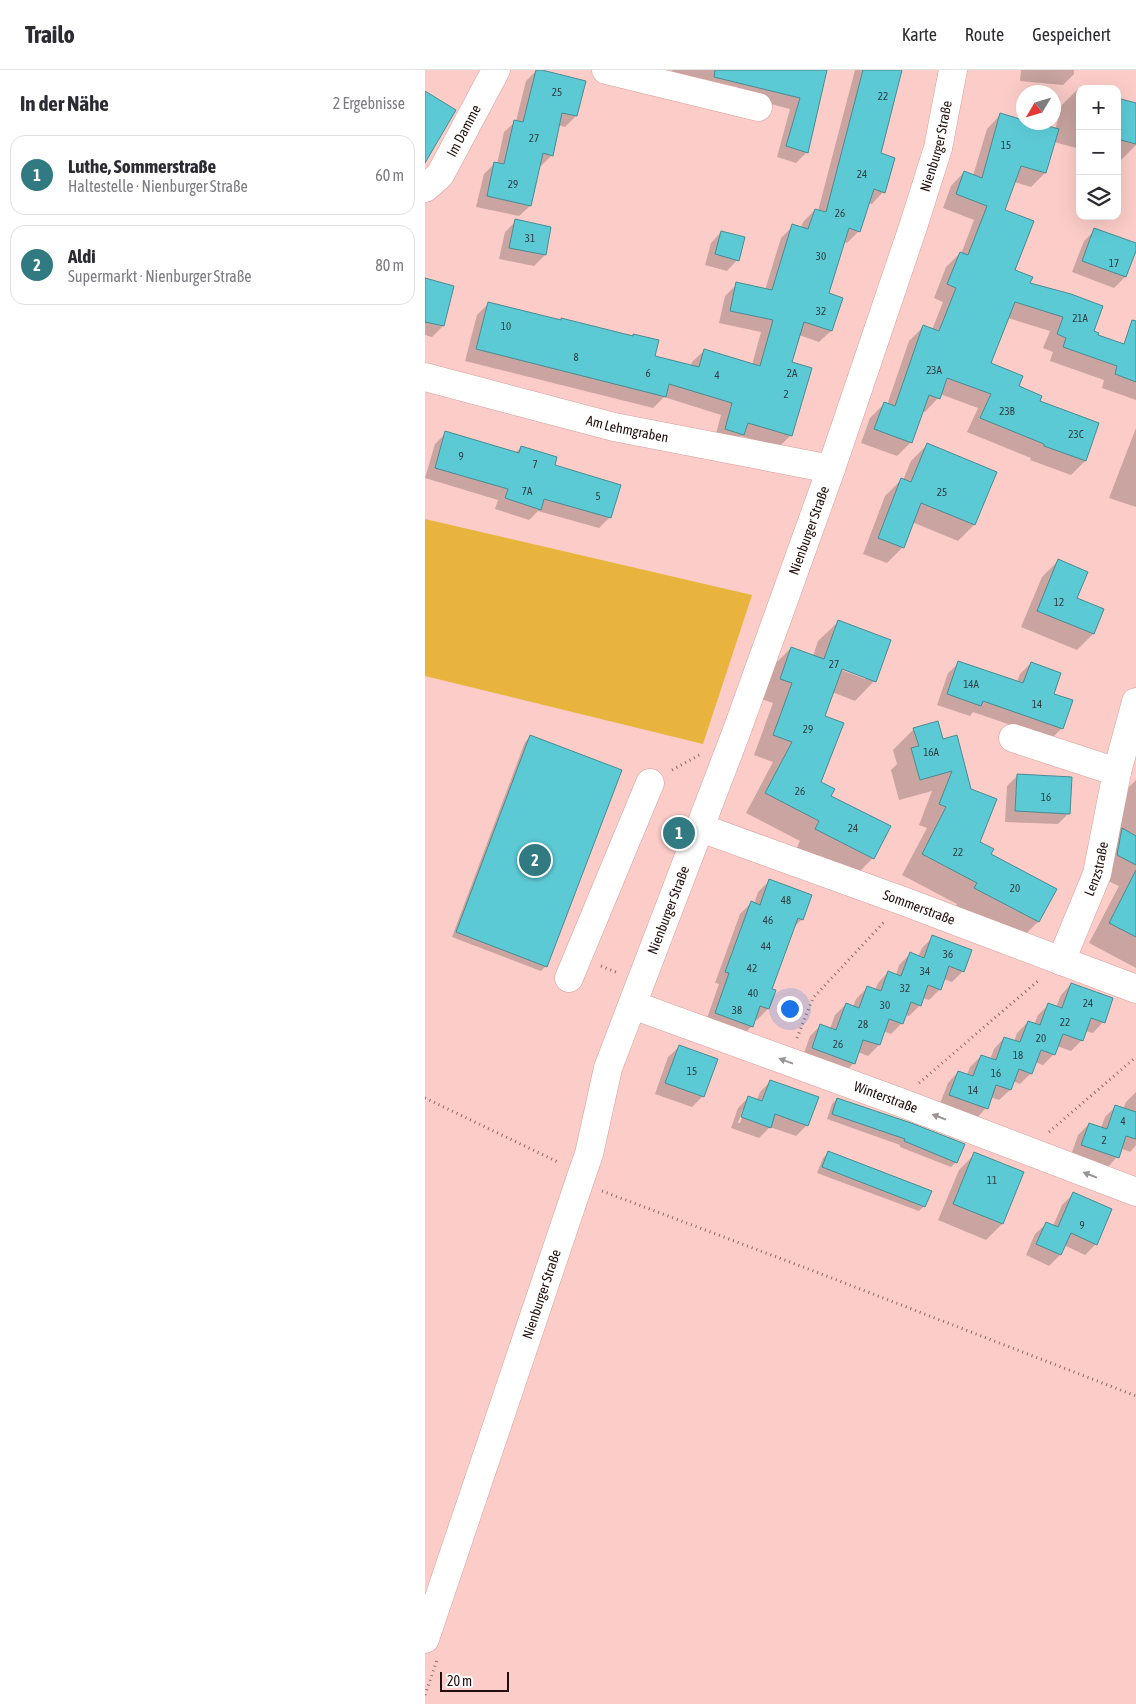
<!DOCTYPE html>
<html lang="de">
<meta charset="utf-8">
<style>
body{margin:0;font-family:"Asap Condensed",sans-serif;background:#f2f2f3;color:#2b2b33}
.controls{position:absolute;right:15px;top:15px;display:grid;overflow:hidden;border-radius:10px;box-shadow:0 5px 20px #0002}
.controls button{width:45px;height:45px;display:grid;place-items:center;padding:0;border:0;border-bottom:1px solid #e1e1e2;background:#fff;color:#2b2b33;font:25px sans-serif}
.compass{position:absolute;left:591px;top:15px;width:45px;height:45px;border-radius:50%;background:#fff;box-shadow:0 5px 20px #0002;rotate:232deg}
.scale{position:absolute;left:15px;bottom:12px;width:69px;box-sizing:border-box;padding-left:5px;border:2px solid #230f0e;border-top:0;font-size:14px;line-height:18px;white-space:nowrap;color:#230f0e;-webkit-text-stroke:4px #fbfbfb;paint-order:stroke}
.you{position:absolute;left:364px;top:938px;width:18px;height:18px;margin:-12px;border:4px solid #fff;border-radius:50%;background:#1a73e8;box-shadow:0 0 0 8px #1a73e833}
.badge{display:grid;place-items:center;width:32px;height:32px;border-radius:50%;background:#317a81;color:#fff;font-size:16px;font-weight:700}
.pin{position:absolute;translate:-50% -50%;border:2px solid #fff;box-shadow:0 1px 5px #0006}
.list{margin:0;padding:0;list-style:none}
h2{display:flex;justify-content:space-between;align-items:center;height:65px;margin:0;padding:0 20px;font-size:21px}
h2 small{font-size:16px;font-weight:400;color:#7c7c81}
.list li{display:grid;grid-template-columns:32px 1fr auto;gap:15px;align-items:center;box-sizing:border-box;height:80px;margin:0 10px 10px;padding:0 10px;border:1px solid #e1e1e2;border-radius:15px}
.list b{display:block;font-size:19px;white-space:nowrap}
.list p{margin:0;font-size:16px;white-space:nowrap;color:#7c7c81}
.list em{font-size:16px;font-style:normal;color:#7c7c81}
.icon{flex:none;width:28px;height:28px;fill:none;stroke:currentColor;stroke-width:2;stroke-linecap:round;stroke-linejoin:round}
.map{position:relative;flex:none;width:711px;height:1634px;overflow:hidden}
header{display:flex;align-items:center;gap:30px;box-sizing:border-box;height:70px;padding:0 25px;background:#fff;border-bottom:1px solid #e1e1e2}
header strong{font-size:24px}
nav{display:flex;gap:28px;margin-inline-start:auto;font-size:18px}
main{display:flex}
aside{flex:1;background:#fff}
.map>svg:first-child{display:block}
.green{fill:#e8b43d}
.shadow{fill:#0003;fill-rule:evenodd}
.building{fill:#5ccad5;stroke:#488b92}
.lines{fill:none;stroke-linecap:round;stroke-linejoin:round}
.minor-casing{stroke:#d79e99;stroke-width:29}
.path{stroke:#8c6b68;stroke-width:3;stroke-dasharray:1 4;stroke-linecap:butt}
.minor{stroke:#fff;stroke-width:28}
.oneway{fill:#9c9393}
.labels{text-anchor:middle;stroke-width:4;stroke-linejoin:round;paint-order:stroke}
.number-label{font-size:11px;fill:#313e40}
.street-label{font-size:14px;fill:#230f0e;stroke:#fbfbfb}
</style>
<header>
<strong>Trailo</strong>
<nav><a>Karte</a><a>Route</a><a>Gespeichert</a></nav>
</header>
<main>
<aside>
<h2>In der Nähe<small>2 Ergebnisse</small></h2>
<ul class="list">
<li><span class="badge">1</span><div><b>Luthe, Sommerstraße</b><p>Haltestelle · Nienburger Straße</p></div><em>60 m</em></li>
<li><span class="badge">2</span><div><b>Aldi</b><p>Supermarkt · Nienburger Straße</p></div><em>80 m</em></li>
</ul>
</aside>
<div class="map">
<svg width="711" height="1634" viewBox="0 0 711 1634">
<rect width="100%" height="100%" fill="#fccdc8"/>
<path class="green" d="M 0,449 L 327,525 L 278,674 L 0,606 Z"/>
<path class="shadow" d="M 112,0 L 151,46 L 140,57 L 133,55 L 127,85 L 116,96 L 114,95 L 105,136 L 94,146 L 51,137 L 59,104 L 70,93 L 72,94 L 79,62 L 91,51 L 101,11 Z
M 247,0 L 401,0 L 382,82 L 371,93 L 352,87 L 365,39 L 311,25 L 313,17 L 247,2 Z
M 430,0 L 476,0 L 454,84 L 458,122 L 447,134 L 443,133 L 434,161 L 422,173 L 418,172 L 402,224 L 406,261 L 394,272 L 374,265 L 366,293 L 366,365 L 354,377 L 316,366 L 306,376 L 289,371 L 296,345 L 239,327 L 228,338 L 40,291 L 52,245 L 64,233 L 135,251 L 137,249 L 229,287 L 266,296 L 267,292 L 279,281 L 327,295 L 336,262 L 294,253 L 300,226 L 312,214 L 340,220 L 356,168 L 368,156 L 376,158 L 378,152 L 390,140 L 393,141 Z
M 596,0 L 649,0 L 649,4 L 638,15 L 595,11 Z
M 653,19 L 655,19 L 655,79 L 629,72 L 620,103 L 606,117 L 589,112 L 578,140 L 588,201 L 672,266 L 711,280 L 711,330 L 677,318 L 679,310 L 625,291 L 628,282 L 618,278 L 625,261 L 583,248 L 565,294 L 592,317 L 614,332 L 673,354 L 660,391 L 646,405 L 605,390 L 606,388 L 542,362 L 553,338 L 515,324 L 513,328 L 500,342 L 497,341 L 486,372 L 472,386 L 436,373 L 445,348 L 459,334 L 462,335 L 484,271 L 498,257 L 507,260 L 518,232 L 509,228 L 521,197 L 535,183 L 536,184 L 549,150 L 518,138 L 526,116 L 539,102 L 548,106 L 562,59 L 575,45 L 598,51 L 598,52 L 630,60 L 637,35 Z
M 692,29 L 711,34 L 711,75 L 696,90 L 692,89 Z
M 91,151 L 125,158 L 120,185 L 109,196 L 74,189 L 80,162 Z
M 670,160 L 711,175 L 700,207 L 689,218 L 647,202 L 659,171 Z
M 296,162 L 312,190 L 302,201 L 280,195 L 286,173 Z
M 0,210 L 18,256 L 7,267 L 0,265 Z
M 711,358 L 711,437 L 684,428 Z
M 21,363 L 90,383 L 96,377 L 128,396 L 185,447 L 174,458 L 113,441 L 104,450 L 70,439 L 73,430 L 0,408 L 10,374 Z
M 502,375 L 549,455 L 533,471 L 487,452 L 478,477 L 462,493 L 438,484 L 460,426 L 476,410 L 478,410 L 486,391 Z
M 633,491 L 650,528 L 678,540 L 668,564 L 652,580 L 596,557 L 617,507 Z
M 413,552 L 449,611 L 430,631 L 407,622 L 398,646 L 395,713 L 405,726 L 464,757 L 448,788 L 428,808 L 371,779 L 375,771 L 321,743 L 348,692 L 329,685 L 348,633 L 336,629 L 346,598 L 366,578 L 388,586 L 393,571 ZM 412,596 L 440,607 L 440,609 L 411,598 Z
M 534,593 L 592,612 L 595,604 L 606,593 L 627,625 L 637,658 L 626,669 L 548,642 L 545,646 L 512,635 L 523,603 Z
M 512,653 L 553,772 L 564,785 L 630,819 L 613,852 L 592,872 L 529,839 L 532,834 L 477,805 L 502,758 L 494,755 L 507,721 L 474,730 L 466,700 L 472,694 L 468,680 L 489,659 Z
M 106,666 L 121,896 L 116,901 L 27,867 L 100,672 Z
M 593,705 L 644,743 L 633,754 L 580,752 L 582,716 Z
M 711,710 L 711,898 L 664,873 L 694,816 L 672,806 L 694,727 Z
M 344,811 L 377,849 L 367,859 L 346,920 L 349,921 L 343,939 L 332,950 L 329,949 L 327,956 L 316,967 L 280,954 L 294,914 L 290,913 L 315,844 L 326,833 L 329,834 L 333,822 Z
M 508,867 L 538,901 L 527,912 L 518,909 L 515,919 L 504,930 L 498,928 L 495,935 L 484,946 L 480,945 L 477,953 L 466,964 L 458,961 L 454,975 L 443,986 L 433,982 L 429,993 L 418,1004 L 377,989 L 385,966 L 396,955 L 405,959 L 410,945 L 421,934 L 428,937 L 431,929 L 442,918 L 450,920 L 453,913 L 463,902 L 471,905 L 474,895 L 485,884 L 493,887 L 497,878 Z
M 646,914 L 678,952 L 668,963 L 660,961 L 657,970 L 646,981 L 632,976 L 629,984 L 618,995 L 610,992 L 606,1003 L 595,1014 L 588,1011 L 585,1020 L 574,1030 L 565,1027 L 561,1038 L 551,1049 L 514,1036 L 523,1013 L 533,1002 L 542,1005 L 545,997 L 556,986 L 565,990 L 569,979 L 579,968 L 589,972 L 592,963 L 603,952 L 609,955 L 613,945 L 624,934 L 631,937 L 636,925 Z
M 254,977 L 278,1026 L 267,1037 L 230,1024 L 243,987 Z
M 346,1011 L 382,1055 L 371,1066 L 345,1057 L 334,1068 L 306,1058 L 313,1038 L 324,1027 L 332,1030 L 335,1022 ZM 318,1039 L 320,1039 L 315,1053 L 313,1053 Z
M 711,1022 L 711,1075 L 705,1082 L 695,1078 L 692,1087 L 682,1098 L 646,1085 L 653,1065 L 664,1054 L 676,1058 L 680,1047 L 691,1036 L 698,1039 L 701,1032 Z
M 412,1029 L 531,1092 L 526,1097 L 475,1077 L 475,1075 L 402,1049 L 407,1034 Z
M 403,1083 L 499,1136 L 494,1141 L 392,1103 L 398,1088 Z
M 550,1084 L 577,1154 L 561,1170 L 513,1150 L 534,1100 Z
M 648,1124 L 671,1174 L 660,1185 L 639,1175 L 635,1185 L 624,1196 L 601,1185 L 610,1164 L 621,1154 L 628,1156 L 637,1135 Z"/>
<path class="building" d="M 111,0 L 117,0 L 161,11 L 152,46 L 137,43 L 128,86 L 118,83 L 106,136 L 62,126 L 69,92 L 79,94 L 89,50 L 98,52 Z
M 290,0 L 402,0 L 383,83 L 361,76 L 375,28 L 289,7 Z
M 438,0 L 477,0 L 456,83 L 470,88 L 460,123 L 449,119 L 435,162 L 424,158 L 404,223 L 418,228 L 407,261 L 379,252 L 367,292 L 387,298 L 367,366 L 323,353 L 319,365 L 300,359 L 307,333 L 244,314 L 241,327 L 51,279 L 63,232 L 136,250 L 136,248 L 208,266 L 208,264 L 234,270 L 230,286 L 274,297 L 279,279 L 335,296 L 348,250 L 305,241 L 311,212 L 347,220 L 367,154 L 383,159 L 390,139 L 401,142 Z
M 0,21 L 31,40 L 0,93 Z
M 692,28 L 711,33 L 711,74 L 692,69 Z
M 575,43 L 598,50 L 598,52 L 608,52 L 634,59 L 621,103 L 596,96 L 580,140 L 609,151 L 590,200 L 608,207 L 605,213 L 646,224 L 678,236 L 669,261 L 674,263 L 673,265 L 699,274 L 707,250 L 711,251 L 711,312 L 690,304 L 692,296 L 638,277 L 641,268 L 632,264 L 638,247 L 590,232 L 566,293 L 598,306 L 594,316 L 617,326 L 615,331 L 674,353 L 661,391 L 619,376 L 619,374 L 555,348 L 566,324 L 522,308 L 515,329 L 504,325 L 487,373 L 449,359 L 459,332 L 470,336 L 498,255 L 514,261 L 531,218 L 522,214 L 535,182 L 543,185 L 562,136 L 531,124 L 539,101 L 557,108 Z
M 90,149 L 126,157 L 121,185 L 84,178 Z
M 669,158 L 711,173 L 711,181 L 701,207 L 657,191 Z
M 296,161 L 320,167 L 314,191 L 290,184 Z
M 0,208 L 29,216 L 19,256 L 0,252 Z
M 20,361 L 94,383 L 96,376 L 132,387 L 130,395 L 196,415 L 186,448 L 119,429 L 116,440 L 80,428 L 83,419 L 10,398 Z
M 502,373 L 572,402 L 550,455 L 496,433 L 479,478 L 453,468 L 476,408 L 486,412 Z
M 633,489 L 663,502 L 652,528 L 679,539 L 669,564 L 612,541 Z
M 413,550 L 466,570 L 451,612 L 417,599 L 400,646 L 419,653 L 396,712 L 410,719 L 406,726 L 466,756 L 449,789 L 390,759 L 394,751 L 340,723 L 367,672 L 348,665 L 367,613 L 355,609 L 366,577 L 399,589 Z
M 533,591 L 598,613 L 606,592 L 636,603 L 629,624 L 648,630 L 638,659 L 558,631 L 556,636 L 522,624 Z
M 513,651 L 518,669 L 532,665 L 546,719 L 572,729 L 555,772 L 569,779 L 566,784 L 632,819 L 614,852 L 549,818 L 552,813 L 497,784 L 521,737 L 514,734 L 527,701 L 495,710 L 486,678 L 494,676 L 488,658 Z
M 105,665 L 197,700 L 122,897 L 31,862 Z
M 592,704 L 647,707 L 645,744 L 590,741 Z
M 697,758 L 711,766 L 711,795 L 692,785 Z
M 711,800 L 711,867 L 684,853 Z
M 344,809 L 387,825 L 378,850 L 373,848 L 347,919 L 351,920 L 344,939 L 335,936 L 328,957 L 290,943 L 304,903 L 300,902 L 326,831 L 335,835 Z
M 507,865 L 547,880 L 539,902 L 524,896 L 516,920 L 503,915 L 496,936 L 486,932 L 478,954 L 464,949 L 455,975 L 438,970 L 430,994 L 387,978 L 395,954 L 411,960 L 421,933 L 434,938 L 442,916 L 456,921 L 463,901 L 476,906 L 485,882 L 499,888 Z
M 646,913 L 688,928 L 680,953 L 666,948 L 658,971 L 638,964 L 630,985 L 616,980 L 607,1004 L 594,999 L 586,1020 L 571,1015 L 563,1039 L 524,1025 L 533,1001 L 548,1006 L 556,985 L 571,990 L 579,967 L 595,972 L 603,951 L 615,955 L 623,933 L 637,938 Z
M 254,975 L 293,989 L 279,1027 L 240,1013 Z
M 345,1010 L 394,1027 L 383,1056 L 350,1044 L 346,1058 L 316,1047 L 323,1026 L 337,1031 Z
M 412,1028 L 486,1053 L 540,1074 L 532,1093 L 479,1071 L 480,1069 L 407,1044 Z
M 690,1035 L 711,1042 L 711,1069 L 701,1066 L 694,1088 L 656,1075 L 664,1053 L 682,1059 Z
M 403,1081 L 507,1121 L 500,1137 L 397,1097 Z
M 549,1082 L 599,1102 L 578,1154 L 528,1134 Z
M 648,1122 L 687,1139 L 672,1175 L 646,1163 L 636,1185 L 611,1174 L 621,1152 L 633,1157 Z"/>
<g class="lines">
<g class="minor-casing">
<g id="minor">
<path d="M 181,0 L 333,37"/>
<path id="s1" d="M 0,118 L 15,105 L 71,0"/>
<path id="s2" d="M 0,307 L 189,357 L 406,399"/>
<path d="M 588,668 L 692,702"/>
<path id="s3" d="M 276,758 L 478,831 L 711,919"/>
<path id="s4" d="M 636,891 L 672,804 L 692,702 L 711,632"/>
<path d="M 144,908 L 225,713"/>
<path id="s5" d="M 208,935 L 472,1031 L 711,1122"/>
<path id="s6" d="M 0,1569 L 157,1104 L 164,1084 L 183,998 L 311,663 L 406,399 L 488,157 L 513,78 L 528,0"/>
</g>
</g>
<path class="path" d="M 247,700 L 276,684
M 176,896 L 193,903
M 372,968 L 388,928 L 460,851
M 494,1013 L 614,910
M 0,1028 L 135,1093
M 624,1062 L 711,987
M 177,1121 L 386,1200 L 711,1326
M 0,1625 L 12,1590"/>
<use href="#minor" class="minor"/>
</g>
<defs><path id="oneway-solid" d="M-6-.8H1V-3.2L6.5 0L1 3.2V.8H-6Z" transform="scale(1.25)"/></defs>
<g class="oneway">
<use href="#oneway-solid" transform="translate(361 991) rotate(-160)"/>
<use href="#oneway-solid" transform="translate(514 1047) rotate(-159)"/>
<use href="#oneway-solid" transform="translate(665 1105) rotate(-159)"/>
</g>
<g class="labels">
<g class="number-label">
<text x="132" y="26">25</text>
<text x="458" y="30">22</text>
<text x="109" y="72">27</text>
<text x="581" y="79">15</text>
<text x="437" y="108">24</text>
<text x="88" y="118">29</text>
<text x="415" y="147">26</text>
<text x="105" y="172">31</text>
<text x="396" y="190">30</text>
<text x="689" y="197">17</text>
<text x="396" y="245">32</text>
<text x="655" y="252">21A</text>
<text x="81" y="260">10</text>
<text x="151" y="291">8</text>
<text x="509" y="304">23A</text>
<text x="223" y="307">6</text>
<text x="367" y="307">2A</text>
<text x="292" y="309">4</text>
<text x="361" y="328">2</text>
<text x="582" y="345">23B</text>
<text x="651" y="368">23C</text>
<text x="36" y="390">9</text>
<text x="110" y="398">7</text>
<text x="102" y="425">7A</text>
<text x="517" y="426">25</text>
<text x="173" y="430">5</text>
<text x="634" y="536">12</text>
<text x="409" y="598">27</text>
<text x="546" y="618">14A</text>
<text x="612" y="638">14</text>
<text x="383" y="663">29</text>
<text x="506" y="686">16A</text>
<text x="375" y="725">26</text>
<text x="621" y="731">16</text>
<text x="428" y="762">24</text>
<text x="533" y="786">22</text>
<text x="590" y="822">20</text>
<text x="361" y="834">48</text>
<text x="343" y="854">46</text>
<text x="341" y="880">44</text>
<text x="523" y="888">36</text>
<text x="327" y="902">42</text>
<text x="500" y="905">34</text>
<text x="480" y="922">32</text>
<text x="328" y="927">40</text>
<text x="663" y="937">24</text>
<text x="460" y="939">30</text>
<text x="312" y="944">38</text>
<text x="640" y="956">22</text>
<text x="438" y="958">28</text>
<text x="616" y="972">20</text>
<text x="413" y="978">26</text>
<text x="593" y="989">18</text>
<text x="267" y="1005">15</text>
<text x="571" y="1007">16</text>
<text x="548" y="1024">14</text>
<text x="698" y="1055">4</text>
<text x="679" y="1074">2</text>
<text x="567" y="1114">11</text>
<text x="657" y="1159">9</text>
</g>
<g class="street-label">
<text dy="5" stroke="none"><textPath href="#s1" startOffset="70">Im Damme</textPath></text>
<text dy="5" stroke="none"><textPath href="#s6" startOffset="1579">Nienburger Straße</textPath></text>
<text dy="5" stroke="none"><textPath href="#s2" startOffset="209">Am Lehmgraben</textPath></text>
<text dy="5" stroke="none"><textPath href="#s6" startOffset="1174">Nienburger Straße</textPath></text>
<text dy="5" stroke="none"><textPath href="#s4" startOffset="99">Lenzstraße</textPath></text>
<text dy="5" stroke="none"><textPath href="#s3" startOffset="232">Sommerstraße</textPath></text>
<text dy="5" stroke="none"><textPath href="#s6" startOffset="769">Nienburger Straße</textPath></text>
<text dy="5" stroke="none"><textPath href="#s5" startOffset="269">Winterstraße</textPath></text>
<text dy="5" stroke="none"><textPath href="#s6" startOffset="364">Nienburger Straße</textPath></text>
</g>
</g>
</svg>
<div class="controls">
<button>+</button>
<button>−</button>
<button><svg class="icon" aria-label="layers" viewBox="0 0 24 24"><path d="M12 4l9 5-9 5-9-5zM3 14l9 5 9-5"/></svg></button>
</div>
<svg class="compass" viewBox="-18 -18 36 36"><path d="M0-13l5 13h-10z" fill="#e53935"/><path d="M0 13l5-13h-10z" fill="#7c7c81"/></svg>
<div class="scale">20 m</div>
<div class="you"></div>
<div class="pin badge" style="left:254px;top:763px">1</div>
<div class="pin badge" style="left:110px;top:790px">2</div>
</div>
</main>
